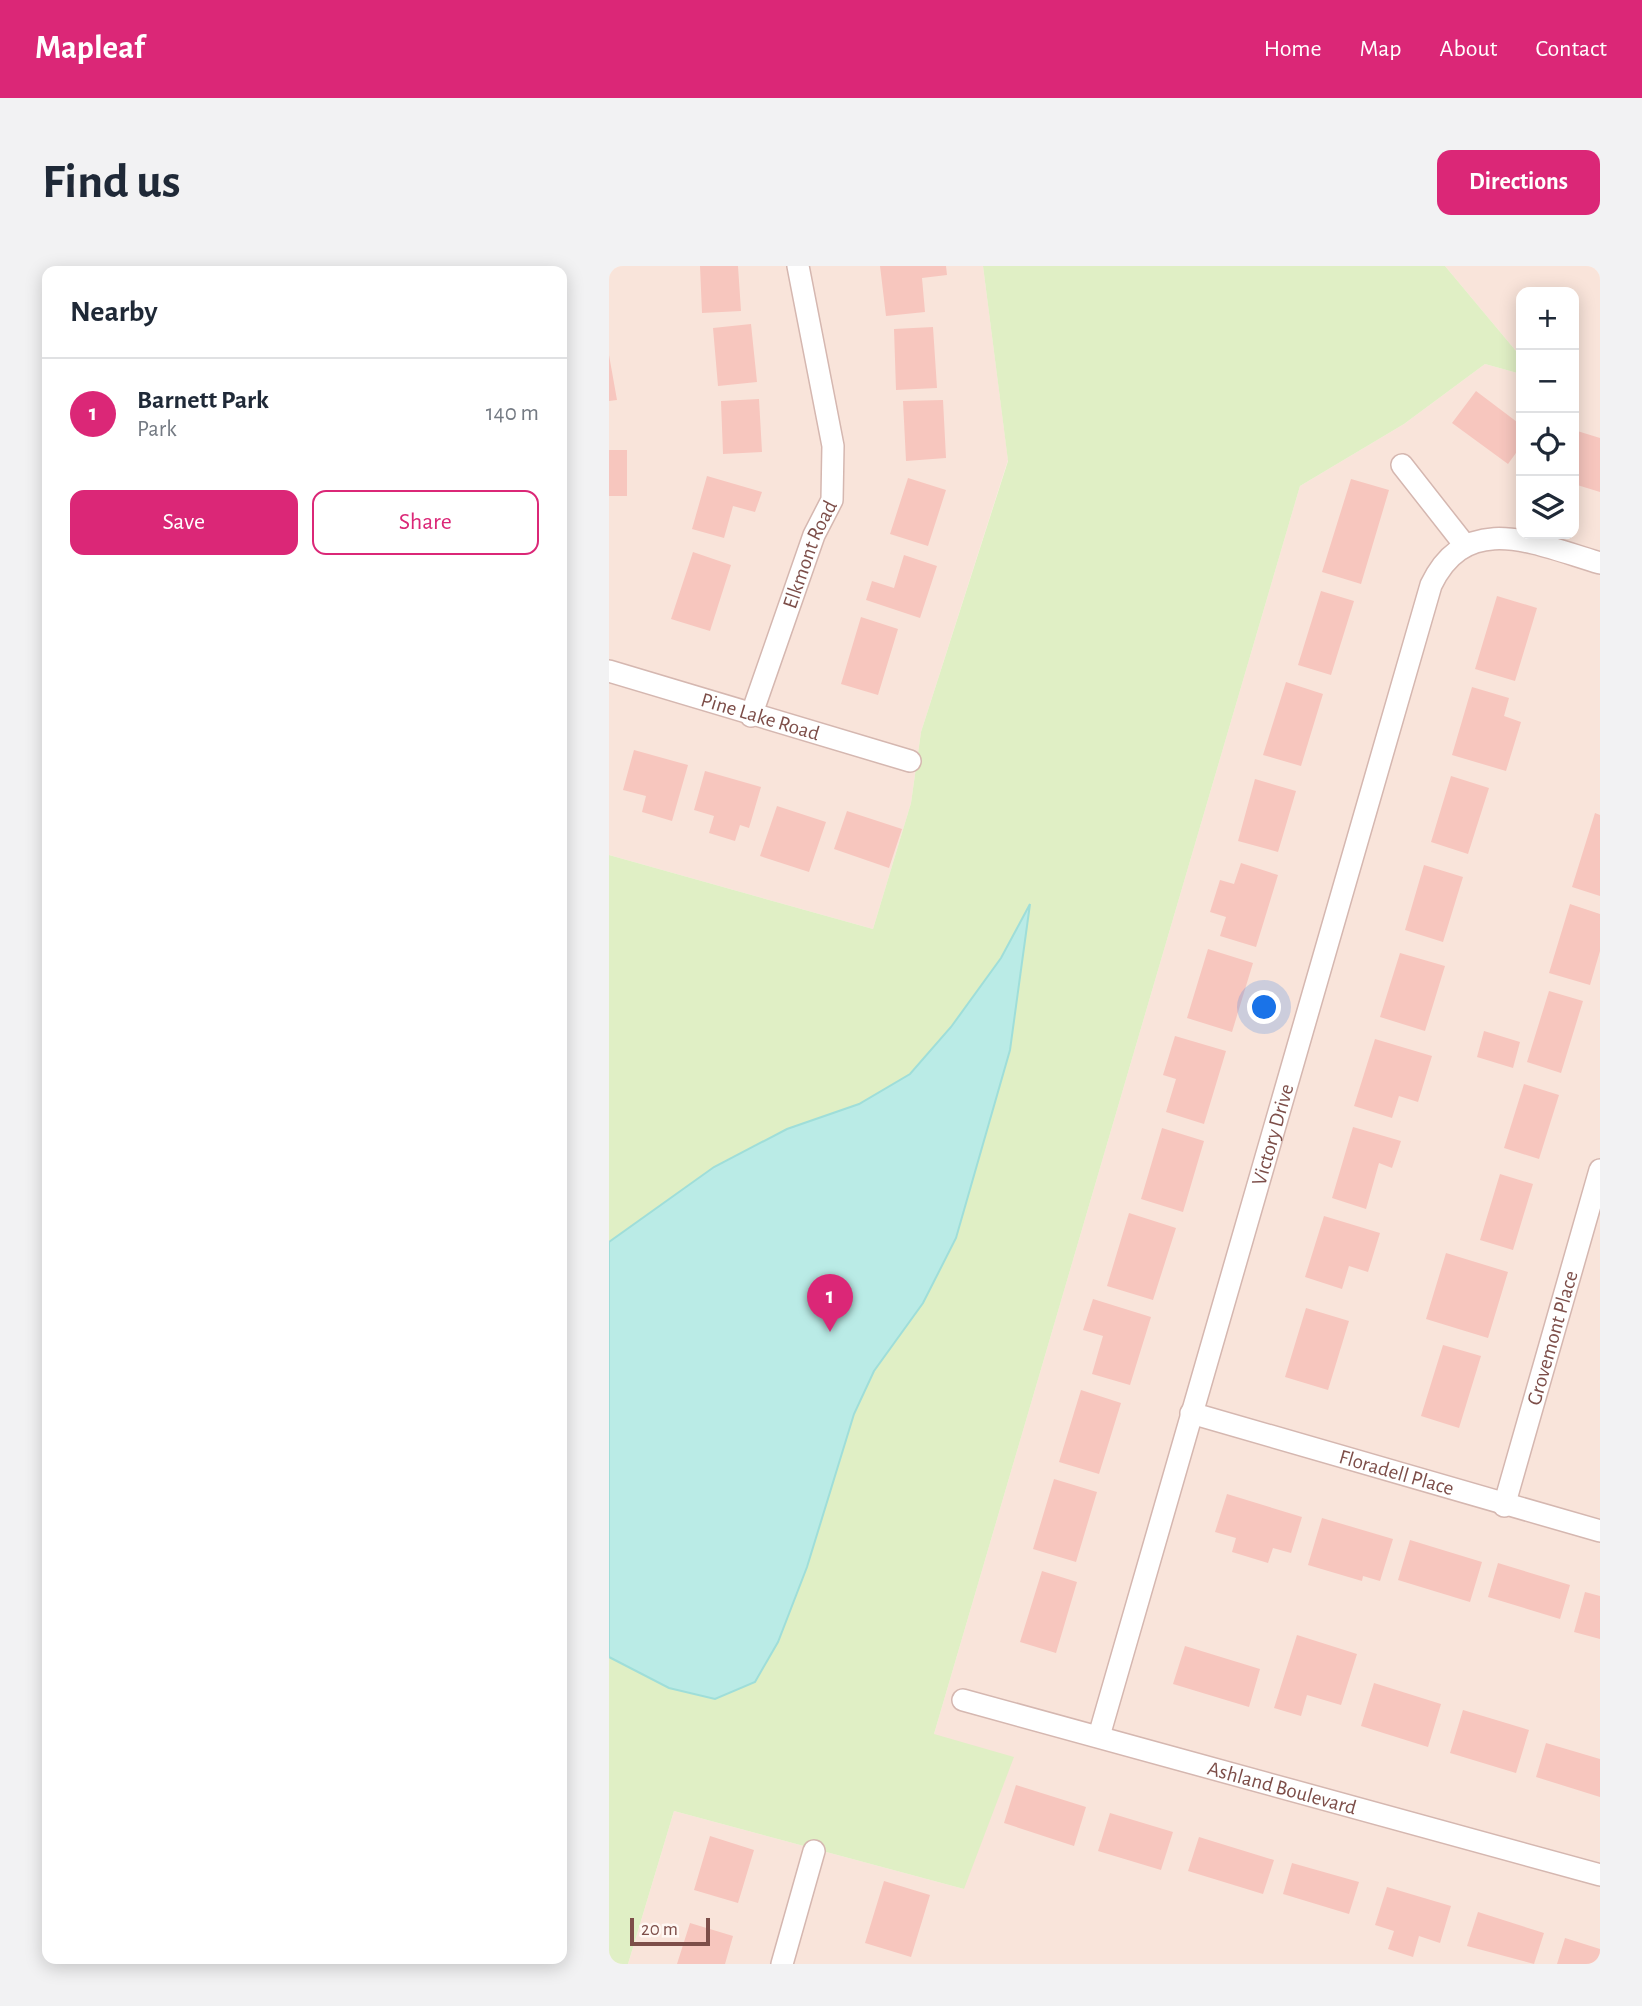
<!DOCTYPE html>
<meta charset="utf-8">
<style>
body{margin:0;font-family:"Alegreya Sans",sans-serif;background:#f2f2f3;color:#1f2937}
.controls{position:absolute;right:21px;top:21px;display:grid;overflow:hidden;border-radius:14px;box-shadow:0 4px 18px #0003}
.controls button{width:63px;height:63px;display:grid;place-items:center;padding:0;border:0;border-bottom:2px solid #e0e1e3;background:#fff;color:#1f2937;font:35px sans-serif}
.scale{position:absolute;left:21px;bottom:18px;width:80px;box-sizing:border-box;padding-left:7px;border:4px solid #7d4e49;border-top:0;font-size:19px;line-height:24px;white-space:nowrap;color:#7d4e49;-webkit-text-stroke:5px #fff7f2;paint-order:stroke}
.you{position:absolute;left:656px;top:742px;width:24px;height:24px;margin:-18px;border:5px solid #fff;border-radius:50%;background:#1a73e8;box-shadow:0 0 0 10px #1a73e833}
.badge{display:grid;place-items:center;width:46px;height:46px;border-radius:50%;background:#db2777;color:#fff;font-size:23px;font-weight:700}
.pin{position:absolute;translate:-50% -58px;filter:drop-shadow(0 2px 4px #0008)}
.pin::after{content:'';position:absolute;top:37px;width:24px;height:21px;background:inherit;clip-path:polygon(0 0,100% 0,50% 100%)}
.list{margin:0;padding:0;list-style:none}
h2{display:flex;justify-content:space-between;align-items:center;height:91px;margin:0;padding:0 28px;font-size:30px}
h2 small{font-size:23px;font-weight:400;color:#747a83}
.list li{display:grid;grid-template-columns:46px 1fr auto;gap:21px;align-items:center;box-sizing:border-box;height:112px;padding:0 28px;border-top:2px solid #e0e1e3}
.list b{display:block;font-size:26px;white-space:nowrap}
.list p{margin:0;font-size:23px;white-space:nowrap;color:#747a83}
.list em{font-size:23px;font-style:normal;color:#747a83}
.actions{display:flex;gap:14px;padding:21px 28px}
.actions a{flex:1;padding:16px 0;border:2px solid #db2777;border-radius:14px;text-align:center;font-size:24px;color:#db2777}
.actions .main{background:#db2777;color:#fff}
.icon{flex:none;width:38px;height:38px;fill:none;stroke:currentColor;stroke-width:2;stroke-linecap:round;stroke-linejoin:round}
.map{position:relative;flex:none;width:991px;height:1698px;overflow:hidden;border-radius:14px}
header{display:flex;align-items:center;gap:42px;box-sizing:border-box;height:98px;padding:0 35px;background:#db2777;color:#fff}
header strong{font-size:33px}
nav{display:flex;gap:38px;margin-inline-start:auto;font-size:24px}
.intro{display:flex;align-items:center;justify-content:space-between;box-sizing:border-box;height:168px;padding:0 42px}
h1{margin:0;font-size:49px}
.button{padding:18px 32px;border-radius:14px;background:#db2777;color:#fff;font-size:24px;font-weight:700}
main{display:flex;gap:42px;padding:0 42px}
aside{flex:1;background:#fff;border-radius:14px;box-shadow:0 4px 18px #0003}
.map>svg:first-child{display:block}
.residential{fill:#f9e4da}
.green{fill:#e0efc5}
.water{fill:#baebe6;stroke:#9fded9;stroke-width:2}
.building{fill:#f7c6be}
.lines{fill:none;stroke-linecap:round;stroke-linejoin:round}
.minor-casing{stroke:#d5b7b0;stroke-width:24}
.minor{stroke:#fff;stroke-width:21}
.labels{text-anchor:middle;stroke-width:5;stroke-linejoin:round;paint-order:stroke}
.street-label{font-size:21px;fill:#7d4e49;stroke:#fff7f2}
</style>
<header>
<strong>Mapleaf</strong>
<nav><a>Home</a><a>Map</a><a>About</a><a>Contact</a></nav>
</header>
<div class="intro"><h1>Find us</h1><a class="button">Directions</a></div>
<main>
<aside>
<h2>Nearby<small></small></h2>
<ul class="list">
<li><span class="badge">1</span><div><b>Barnett Park</b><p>Park</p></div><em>140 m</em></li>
</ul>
<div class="actions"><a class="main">Save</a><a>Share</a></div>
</aside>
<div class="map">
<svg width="991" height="1698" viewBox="0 0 991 1698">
<rect width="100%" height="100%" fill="#fef1e9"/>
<path class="residential" d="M 0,0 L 374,0 L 399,194 L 312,466 L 302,537 L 264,663 L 0,589 Z
M 836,0 L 991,0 L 991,1698 L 19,1698 L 65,1545 L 355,1623 L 325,1468 L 691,220 L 795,158 L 876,98 L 912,108 L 912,268 L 965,268 L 965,26 L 912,26 L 912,91 Z"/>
<path class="green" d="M 374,0 L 836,0 L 912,91 L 912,108 L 876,98 L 795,158 L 691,220 L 325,1468 L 405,1491 L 355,1623 L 65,1545 L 19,1698 L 0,1698 L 0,589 L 264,663 L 302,537 L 312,466 L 399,195 Z"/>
<path class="water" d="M 421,638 L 401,784 L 347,972 L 314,1037 L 265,1105 L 245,1148 L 198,1301 L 169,1376 L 146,1416 L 106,1433 L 60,1422 L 0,1391 L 0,976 L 105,901 L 178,863 L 250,838 L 301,808 L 342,761 L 392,692 Z"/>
<path class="building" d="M 91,0 L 129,0 L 132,45 L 93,47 Z
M 271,0 L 337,0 L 338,9 L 313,12 L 316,46 L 277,50 Z
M 142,58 L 148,116 L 109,120 L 104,62 Z
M 324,61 L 328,122 L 287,124 L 285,63 Z
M 0,89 L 8,134 L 0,135 Z
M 867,125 L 912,159 L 912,180 L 899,198 L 843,157 Z
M 150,133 L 153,186 L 114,188 L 112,135 Z
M 334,134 L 337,192 L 297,195 L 294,135 Z
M 965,164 L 991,172 L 991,226 L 965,218 Z
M 0,184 L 18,184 L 18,230 L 0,230 Z
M 98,210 L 153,226 L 146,246 L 124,240 L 115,272 L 83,263 Z
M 299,212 L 337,224 L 319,280 L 281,268 Z
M 742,213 L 780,224 L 752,318 L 713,306 Z
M 84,286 L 122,299 L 101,365 L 62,353 Z
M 295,289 L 328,300 L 311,352 L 257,334 L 263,315 L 285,322 Z
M 712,325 L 745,335 L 722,409 L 689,399 Z
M 888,330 L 928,342 L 906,415 L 866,403 Z
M 252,351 L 289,363 L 269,429 L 232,418 Z
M 677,416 L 714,428 L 692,500 L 654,489 Z
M 863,421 L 900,432 L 895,450 L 912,456 L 897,505 L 843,489 Z
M 25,484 L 79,499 L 63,555 L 33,546 L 37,530 L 14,524 Z
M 96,505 L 152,521 L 140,562 L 131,559 L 126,575 L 100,567 L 105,550 L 85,544 Z
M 842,510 L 880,522 L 859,588 L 822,576 Z
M 646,513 L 687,525 L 669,586 L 629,575 Z
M 168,540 L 217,556 L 200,606 L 151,590 Z
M 238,545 L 293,563 L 280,602 L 225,583 Z
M 986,547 L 991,549 L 991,630 L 963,621 Z
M 632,597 L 669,609 L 647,681 L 611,670 L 617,651 L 601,646 L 611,614 L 625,618 Z
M 815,599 L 854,611 L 834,676 L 796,664 Z
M 961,638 L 991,648 L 991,685 L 981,719 L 940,707 Z
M 599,683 L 644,697 L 623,766 L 578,752 Z
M 791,687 L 836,700 L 816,765 L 771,751 Z
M 940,725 L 974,735 L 952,807 L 918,796 Z
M 875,765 L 911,776 L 904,802 L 868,791 Z
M 566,770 L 617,785 L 595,858 L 557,846 L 567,813 L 554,809 Z
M 766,773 L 823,790 L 809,836 L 790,830 L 783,852 L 745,840 Z
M 915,818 L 950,829 L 930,893 L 895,882 Z
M 744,861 L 792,875 L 783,902 L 770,897 L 757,943 L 723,932 Z
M 553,862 L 595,875 L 574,946 L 532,933 Z
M 891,908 L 924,918 L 904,984 L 871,974 Z
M 520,947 L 567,962 L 544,1034 L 498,1020 Z
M 715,950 L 771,967 L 759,1006 L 740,1000 L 733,1023 L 696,1011 Z
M 837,987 L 899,1006 L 879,1072 L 817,1053 Z
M 484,1033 L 542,1051 L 521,1119 L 483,1108 L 494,1070 L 474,1064 Z
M 697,1042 L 740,1055 L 719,1124 L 676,1111 Z
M 834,1079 L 872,1090 L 850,1162 L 812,1150 Z
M 472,1124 L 512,1137 L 490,1208 L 450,1196 Z
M 445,1213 L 488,1226 L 467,1296 L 424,1283 Z
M 618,1228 L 693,1251 L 682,1287 L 664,1282 L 659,1297 L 623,1286 L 627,1272 L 606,1266 Z
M 713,1252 L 784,1273 L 771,1315 L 754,1310 L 753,1315 L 699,1299 Z
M 801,1274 L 873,1296 L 861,1336 L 789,1314 Z
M 889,1297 L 961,1319 L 951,1353 L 879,1331 Z
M 433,1305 L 468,1316 L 447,1387 L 411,1376 Z
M 976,1326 L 991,1330 L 991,1373 L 965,1366 Z
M 688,1369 L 748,1388 L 732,1439 L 698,1429 L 692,1450 L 665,1442 Z
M 576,1380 L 651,1403 L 640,1441 L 564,1418 Z
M 765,1417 L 832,1438 L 819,1481 L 752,1460 Z
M 854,1444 L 920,1464 L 907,1507 L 841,1487 Z
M 937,1477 L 991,1493 L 991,1531 L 927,1511 Z
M 407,1519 L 477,1541 L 465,1580 L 395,1557 Z
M 501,1547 L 564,1566 L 552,1604 L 489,1585 Z
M 101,1570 L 145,1584 L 129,1637 L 85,1624 Z
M 590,1571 L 665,1594 L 654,1628 L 579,1605 Z
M 683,1597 L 750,1616 L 740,1648 L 674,1628 Z
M 275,1615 L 321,1629 L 302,1691 L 256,1677 Z
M 778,1621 L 842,1640 L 831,1677 L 810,1670 L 804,1691 L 779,1683 L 785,1665 L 766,1659 Z
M 869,1646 L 935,1667 L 925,1698 L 858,1680 Z
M 81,1657 L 124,1670 L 116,1698 L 68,1698 Z
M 956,1672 L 991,1683 L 991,1698 L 948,1698 Z"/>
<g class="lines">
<g class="minor-casing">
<g id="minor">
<path d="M 793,199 L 855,278"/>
<path id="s1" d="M 0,405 L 301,495"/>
<path id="s2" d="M 142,450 L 205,269 L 223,234 L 224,180 L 189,0"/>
<path id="s3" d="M 582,1147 L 991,1265"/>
<path id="s4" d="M 895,1240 L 991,904"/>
<path id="s5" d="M 354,1434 L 991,1609"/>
<path id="s6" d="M 490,1470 L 822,319 C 858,243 929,279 991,297"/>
<path d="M 173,1698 L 205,1585"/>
</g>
</g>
<use href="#minor" class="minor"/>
</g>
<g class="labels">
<g class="street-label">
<text dy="7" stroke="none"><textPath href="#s2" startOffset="172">Elkmont Road</textPath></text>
<text dy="7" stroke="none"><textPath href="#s1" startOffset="158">Pine Lake Road</textPath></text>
<text dy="7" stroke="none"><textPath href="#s6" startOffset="626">Victory Drive</textPath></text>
<text dy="7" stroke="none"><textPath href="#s4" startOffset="175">Grovemont Place</textPath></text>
<text dy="7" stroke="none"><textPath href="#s3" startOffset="214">Floradell Place</textPath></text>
<text dy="7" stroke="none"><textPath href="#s5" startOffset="331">Ashland Boulevard</textPath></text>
</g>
</g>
</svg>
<div class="controls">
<button>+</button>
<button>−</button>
<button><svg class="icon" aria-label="locate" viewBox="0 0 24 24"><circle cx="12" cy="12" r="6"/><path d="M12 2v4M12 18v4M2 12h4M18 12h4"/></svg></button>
<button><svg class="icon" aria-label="layers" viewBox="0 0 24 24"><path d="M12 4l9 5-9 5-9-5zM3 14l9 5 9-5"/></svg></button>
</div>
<div class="scale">20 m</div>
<div class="you"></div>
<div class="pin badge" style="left:221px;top:1066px">1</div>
</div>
</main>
